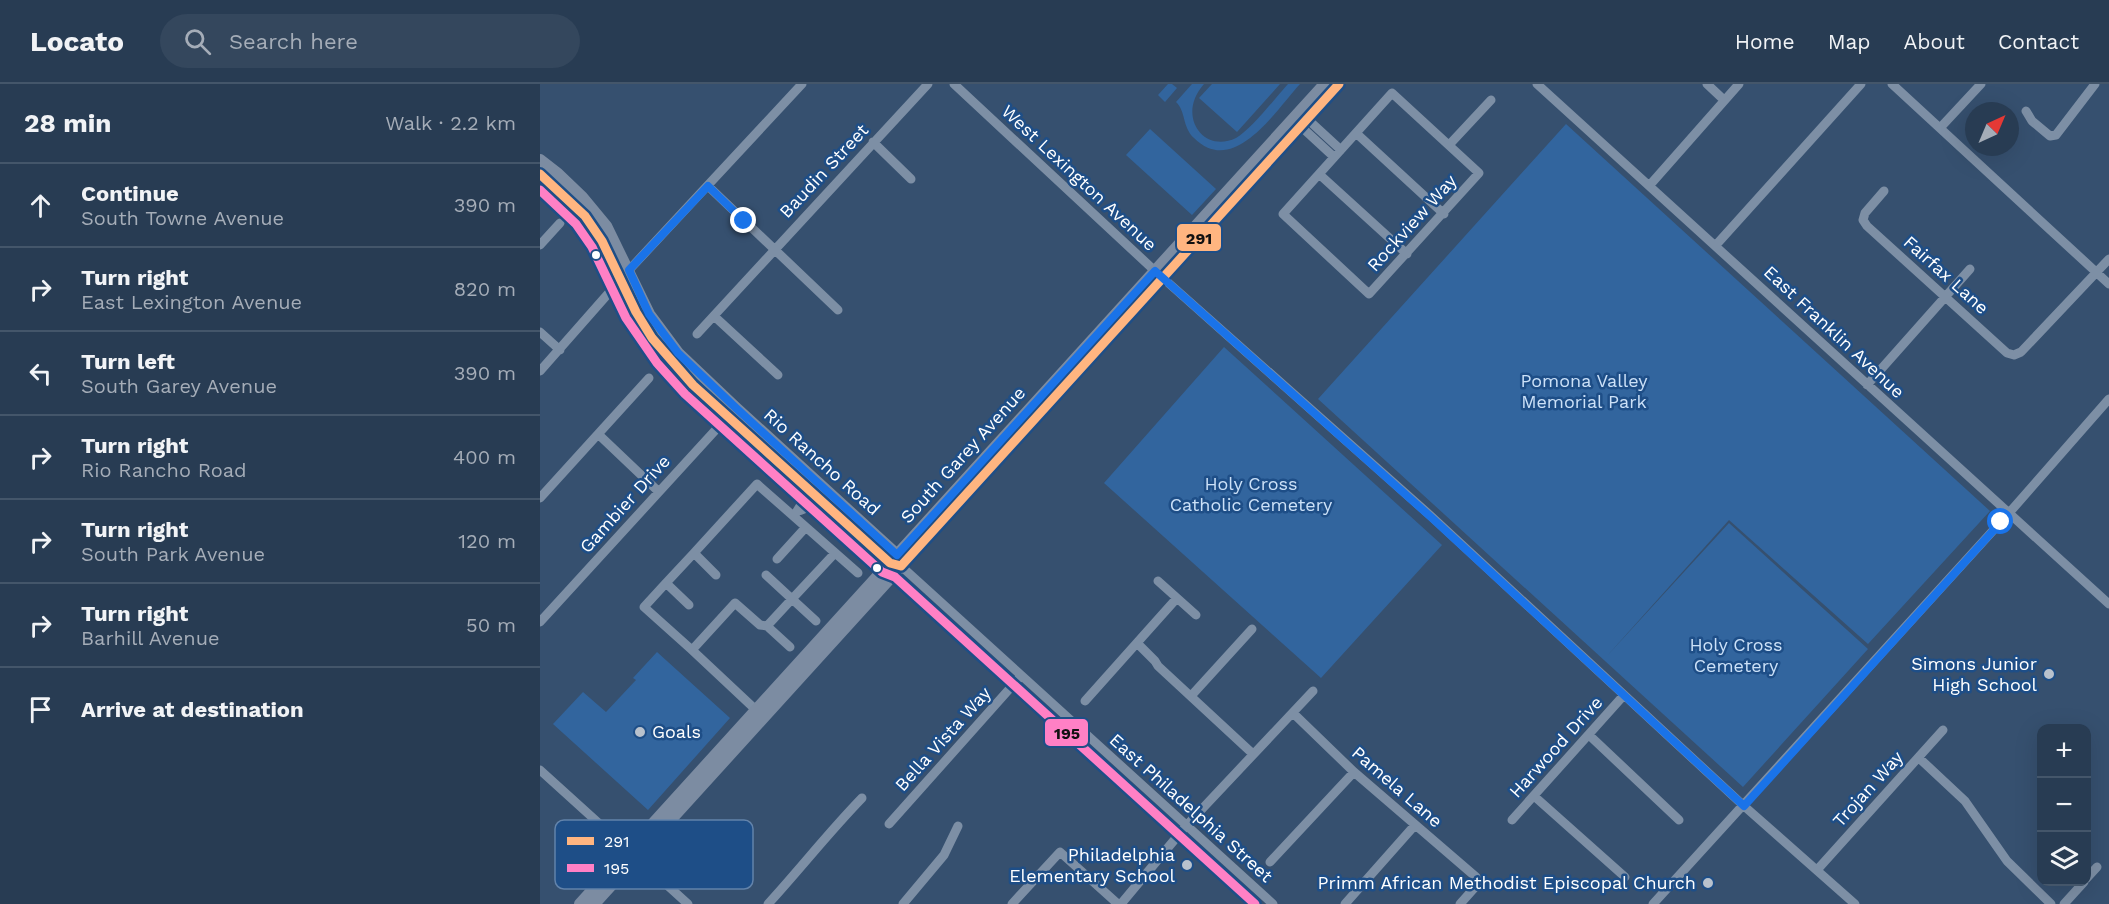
<!DOCTYPE html>
<meta charset="utf-8">
<style>
body{margin:0;font-family:"Work Sans",sans-serif;background:#34475d;color:#f1f3f6}
.controls{position:absolute;right:18px;bottom:18px;display:grid;overflow:hidden;border-radius:12px;box-shadow:0 6px 24px #0002}
.controls button{width:54px;height:54px;display:grid;place-items:center;padding:0;border:0;border-bottom:2px solid #44566a;background:#283c53;color:#f1f3f6;font:30px sans-serif}
.compass{position:absolute;left:1425px;top:18px;width:54px;height:54px;border-radius:50%;background:#283c53;box-shadow:0 6px 24px #0002;rotate:44deg}
.stop{position:absolute;width:18px;height:18px;margin:-14px;border:4px solid #1a73e8;border-radius:50%;background:#fff}
.stop.end{background:#1a73e8;border-color:#fff;box-shadow:0 2px 6px #0008}
.list{margin:0;padding:0;list-style:none}
h2{display:flex;justify-content:space-between;align-items:center;height:78px;margin:0;padding:0 24px;font-size:26px}
h2 small{font-size:20px;font-weight:400;color:#a5adb8}
.list li{display:grid;grid-template-columns:39px 1fr auto;gap:18px;align-items:center;box-sizing:border-box;height:84px;padding:0 24px;border-top:2px solid #44566a}
.list b{display:block;font-size:22px;white-space:nowrap}
.list p{margin:0;font-size:20px;white-space:nowrap;color:#a5adb8}
.list em{font-size:20px;font-style:normal;color:#a5adb8}
.icon{flex:none;width:33px;height:33px;fill:none;stroke:currentColor;stroke-width:2;stroke-linecap:round;stroke-linejoin:round}
.map{position:relative;flex:none;width:1569px;height:820px;overflow:hidden}
header{display:flex;align-items:center;gap:36px;box-sizing:border-box;height:84px;padding:0 30px;background:#283c53;border-bottom:2px solid #44566a}
header strong{font-size:28px}
nav{display:flex;gap:33px;margin-inline-start:auto;font-size:21px}
.search{width:420px;height:54px;background:#34475d;display:flex;align-items:center;gap:15px;box-sizing:border-box;padding:0 21px;border-radius:33px;color:#a5adb8;font-size:22px}
main{display:flex}
aside{flex:1;background:#283c53}
.map>svg:first-child{display:block}
.green{fill:#32659e}
.lines{fill:none;stroke-linecap:round;stroke-linejoin:round}
.minor{stroke:#7d8fa5;stroke-width:9}
.major{stroke:#7c8ca2;stroke-width:12}
.bus-1-casing{stroke:#1e4e87;stroke-width:14}
.bus-2-casing{stroke:#1e4e87;stroke-width:14}
.bus-1{stroke:#ffb580;stroke-width:9}
.bus-2{stroke:#ff80c5;stroke-width:9}
.route{stroke:#1a73e8;stroke-width:8}
.bus-dot{fill:#fff;stroke:#1e4e87;stroke-width:2}
.poi-dot{fill:#b9c2cd;stroke:#1e4e87;stroke-width:2}
.labels{text-anchor:middle;stroke-width:5;stroke-linejoin:round;paint-order:stroke}
.street-label{font-size:18px;fill:#fff;stroke:#1e4e87}
.park-label{font-size:18px;fill:#cce1f8;stroke:#1e4e87}
.poi-label{font-size:18px;fill:#fff;stroke:#1e4e87;text-anchor:end}
.key{fill:#1e4e87;stroke:#6283ab;stroke-width:1.5}
.key-label{font-size:16px;fill:#fff}
.line-badge{stroke:#1e4e87;stroke-width:2}
.pale-badge-label{font-size:16px;text-anchor:middle;font-weight:bold;fill:#111}
</style>
<header>
<strong>Locato</strong>
<div class="search"><svg class="icon" aria-label="search" viewBox="0 0 24 24"><circle cx="10" cy="10" r="6"/><path d="M15 15l6 6"/></svg>Search here</div>
<nav><a>Home</a><a>Map</a><a>About</a><a>Contact</a></nav>
</header>
<main>
<aside>
<h2>28 min<small>Walk · 2.2 km</small></h2>
<ul class="list">
<li><svg class="icon" aria-label="ahead" viewBox="0 0 24 24"><path d="M12 20V5M6 11l6-6 6 6"/></svg><div><b>Continue</b><p>South Towne Avenue</p></div><em>390 m</em></li>
<li><svg class="icon" aria-label="right" viewBox="0 0 24 24"><path d="M7 20v-9h11M14 6l5 5-5 5"/></svg><div><b>Turn right</b><p>East Lexington Avenue</p></div><em>820 m</em></li>
<li><svg class="icon" aria-label="left" viewBox="0 0 24 24"><path d="M17 20v-9H6M10 6l-5 5 5 5"/></svg><div><b>Turn left</b><p>South Garey Avenue</p></div><em>390 m</em></li>
<li><svg class="icon" aria-label="right" viewBox="0 0 24 24"><path d="M7 20v-9h11M14 6l5 5-5 5"/></svg><div><b>Turn right</b><p>Rio Rancho Road</p></div><em>400 m</em></li>
<li><svg class="icon" aria-label="right" viewBox="0 0 24 24"><path d="M7 20v-9h11M14 6l5 5-5 5"/></svg><div><b>Turn right</b><p>South Park Avenue</p></div><em>120 m</em></li>
<li><svg class="icon" aria-label="right" viewBox="0 0 24 24"><path d="M7 20v-9h11M14 6l5 5-5 5"/></svg><div><b>Turn right</b><p>Barhill Avenue</p></div><em>50 m</em></li>
<li><svg class="icon" aria-label="arrive" viewBox="0 0 24 24"><path d="M6 21V4h12l-3 4 3 4H6"/></svg><div><b>Arrive at destination</b></div></li>
</ul>
</aside>
<div class="map">
<svg width="1569" height="820" viewBox="0 0 1569 820">
<rect width="100%" height="100%" fill="#36506f"/>
<path class="green" d="M 628,0 L 632,0 L 637,4 L 625,18 L 618,11 Z
M 652,0 L 664,0 C 636,31 663,70 696,54 C 711,46 736,13 748,0 L 760,0 C 736,26 694,94 654,54 C 642,43 646,27 636,18 Z
M 672,0 L 740,0 L 697,48 L 659,14 Z
M 1026,40 L 1450,427 L 1328,560 L 1189,436 L 1066,573 L 1189,439 L 1328,565 L 1203,703 L 778,315 Z
M 610,45 L 676,105 L 652,131 L 586,71 Z
M 684,263 L 902,461 L 781,594 L 564,399 Z
M 117,568 L 190,634 L 108,726 L 13,640 L 43,608 L 66,628 L 96,596 L 93,594 Z"/>
<g class="lines">
<path class="minor" d="M 414,0 L 615,187 L 892,433 L 1204,722 L 1315,820
M 997,0 L 1569,520
M 1167,0 L 1184,16
M 1352,0 L 1569,200
M 852,9 L 939,89 L 829,210 L 743,130 Z
M 1486,27 L 1492,37 L 1510,52 L 1516,51 L 1555,0
M 763,31 L 801,66
M 756,38 L 794,73
M 1400,44 L 1441,0
M 816,49 L 904,130
M 333,58 L 371,95
M 909,61 L 951,16
M 779,90 L 867,170
M 168,102 L 298,226
M 1109,102 L 1199,0
M 1344,107 L 1325,129 L 1323,136 L 1327,142 L 1467,269 L 1474,271 L 1481,268 L 1569,175
M 0,161 L 20,139
M 1176,161 L 1321,0
M 174,232 L 238,291
M 0,248 L 20,266
M 157,250 L 388,0
M 0,287 L 89,186 L 262,0
M 1327,301 L 1430,185
M 58,350 L 119,408
M 0,414 L 109,294
M 258,427 C 266,426 272,419 279,416
M 254,432 L 265,414 L 267,405
M 237,475 L 266,443
M 361,482 L 733,820
M 176,491 L 154,469 L 217,400 L 318,489
M 226,491 L 252,515 L 295,469
M 618,497 L 656,531
M 126,499 L 104,523 L 152,566 L 195,519 L 220,541 L 227,542 L 252,515 L 276,537
M 149,521 L 126,499 L 154,469
M 0,538 L 192,328
M 227,542 L 250,563
M 597,559 L 615,577 L 618,582 L 713,670
M 152,566 L 216,626
M 651,612 L 712,545
M 545,617 L 637,514
M 753,629 L 814,688 L 936,793 L 937,801 L 920,820
M 1049,651 L 1139,736
M 1379,674 L 1425,717 L 1467,777 L 1511,820
M 0,686 L 148,820
M 994,712 L 1085,793
M 972,736 L 1084,611
M 349,740 L 481,592
M 730,778 L 814,688
M 1277,786 L 1403,646
M 1546,795 L 1557,783
M 228,820 C 260,785 289,748 322,714
M 363,820 L 404,771 L 418,742
M 472,820 L 520,768 L 578,820
M 581,820 L 646,742 L 773,607
M 805,820 L 875,741
M 1113,820 L 1469,429 L 1569,315
M 1524,820 L 1544,798"/>
<path class="major" d="M 0,76 L 18,90 L 42,113 L 66,142 L 109,230 L 138,269 L 196,324 L 357,471 L 360,478
M 0,90 L 45,132 L 62,157 L 96,228 L 127,272 L 153,301 L 350,479 L 357,481
M 40,820 L 785,0
M 54,820 L 799,0"/>
<g class="bus-1-casing">
<path id="bus-1" d="M 0,90 L 45,132 L 62,157 L 96,228 L 112,254 L 153,301 L 350,479 L 361,482 L 799,0"/>
</g>
<g class="bus-2-casing">
<path id="bus-2" d="M 0,106 L 36,140 L 52,163 L 86,234 L 117,279 L 145,310 L 342,488 L 355,493 L 715,820"/>
</g>
<use href="#bus-1" class="bus-1"/>
<use href="#bus-2" class="bus-2"/>
</g>
<g class="lines">
<path class="route" d="M 204,137 L 168,102 L 89,186 L 109,230 L 138,269 L 196,324 L 357,471 L 615,187 L 892,434 L 1204,722 L 1461,438"/>
</g>
<g class="bus-dot">
<circle cx="56" cy="171" r="5"/>
<circle cx="337" cy="484" r="5"/>
</g>
<g class="poi-dot">
<circle cx="1509" cy="590" r="6"/>
<circle cx="100" cy="648" r="6"/>
<circle cx="647" cy="781" r="6"/>
<circle cx="1168" cy="799" r="6"/>
</g>
<g class="labels">
<g class="street-label">
<text transform="translate(284 87) rotate(-47)" y="6">Baudin Street</text>
<text transform="translate(539 94) rotate(43)" y="6">West Lexington Avenue</text>
<text transform="translate(872 139) rotate(-48)" y="6">Rockview Way</text>
<text transform="translate(1406 191) rotate(42)" y="6">Fairfax Lane</text>
<text transform="translate(1294 248) rotate(43)" y="6">East Franklin Avenue</text>
<text transform="translate(423 371) rotate(-48)" y="6">South Garey Avenue</text>
<text transform="translate(282 378) rotate(42)" y="6">Rio Rancho Road</text>
<text transform="translate(85 420) rotate(-48)" y="6">Gambier Drive</text>
<text transform="translate(403 655) rotate(-48)" y="6">Bella Vista Way</text>
<text transform="translate(1016 663) rotate(-48)" y="6">Harwood Drive</text>
<text transform="translate(857 703) rotate(41)" y="6">Pamela Lane</text>
<text transform="translate(1328 705) rotate(-48)" y="6">Trojan Way</text>
<text transform="translate(651 724) rotate(42)" y="6">East Philadelphia Street</text>
</g>
<g class="park-label">
<text x="1044" y="303">Pomona Valley<tspan x="1044" dy="21">Memorial Park</tspan></text>
<text x="711" y="406">Holy Cross<tspan x="711" dy="21">Catholic Cemetery</tspan></text>
<text x="1196" y="567">Holy Cross<tspan x="1196" dy="21">Cemetery</tspan></text>
</g>
<g class="poi-label">
<text x="1497" y="586">Simons Junior<tspan x="1497" dy="21">High School</tspan></text>
<text x="112" y="654" text-anchor="start">Goals</text>
<text x="635" y="777">Philadelphia<tspan x="635" dy="21">Elementary School</tspan></text>
<text x="1156" y="805">Primm African Methodist Episcopal Church</text>
</g>
</g>
<rect x="15" y="736" width="198" height="69" rx="9" class="key"/>
<rect x="27" y="753" width="27" height="8" fill="#ffb580"/>
<rect x="27" y="780" width="27" height="8" fill="#ff80c5"/>
<g class="key-label">
<text x="64" y="763">291</text>
<text x="64" y="790">195</text>
</g>
<g class="line-badge">
<rect x="636" y="139" width="46" height="29" rx="6" fill="#ffb580"/>
<rect x="504" y="634" width="45" height="29" rx="6" fill="#ff80c5"/>
</g>
<g class="pale-badge-label">
<text x="659" y="160">291</text>
<text x="527" y="655">195</text>
</g>
</svg>
<div class="controls">
<button>+</button>
<button>−</button>
<button><svg class="icon" aria-label="layers" viewBox="0 0 24 24"><path d="M12 4l9 5-9 5-9-5zM3 14l9 5 9-5"/></svg></button>
</div>
<svg class="compass" viewBox="-18 -18 36 36"><path d="M0-13l5 13h-10z" fill="#e53935"/><path d="M0 13l5-13h-10z" fill="#a5adb8"/></svg>
<div class="stop" style="left:1461px;top:438px"></div>
<div class="stop end" style="left:204px;top:137px"></div>
</div>
</main>
